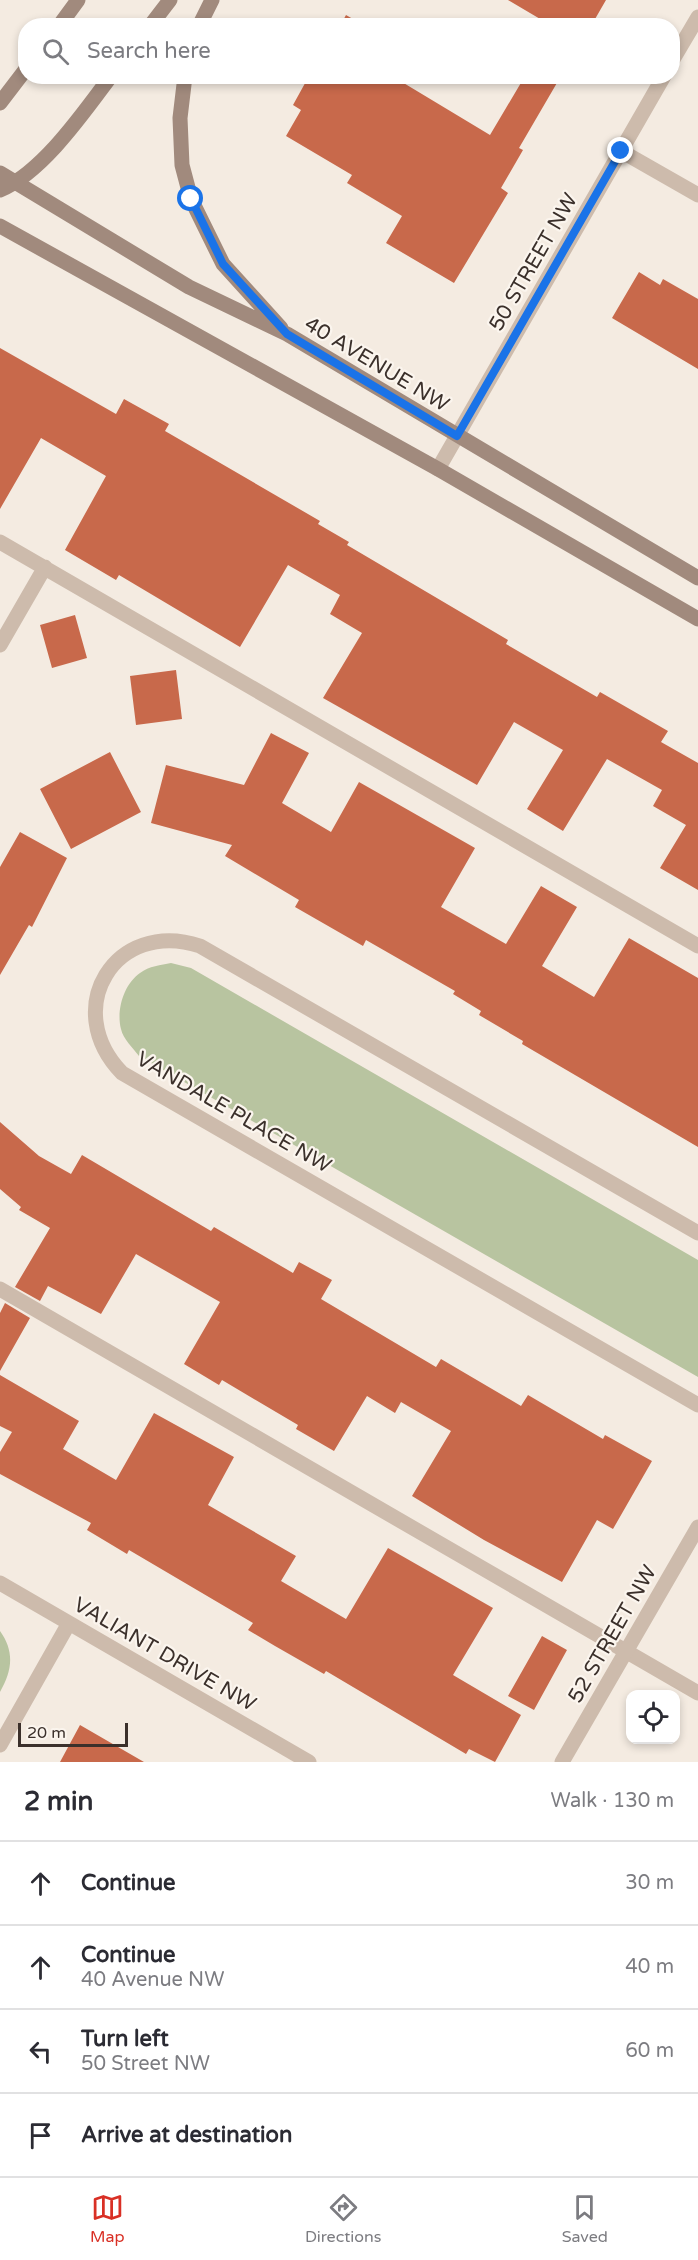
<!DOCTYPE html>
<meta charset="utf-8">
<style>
body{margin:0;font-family:"Varela Round",sans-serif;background:#f7f7f7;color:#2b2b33}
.controls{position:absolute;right:18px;bottom:18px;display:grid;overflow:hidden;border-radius:12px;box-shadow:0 3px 9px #0003}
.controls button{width:54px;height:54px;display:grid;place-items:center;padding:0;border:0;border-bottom:2px solid #e1e1e2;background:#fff;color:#2b2b33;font:30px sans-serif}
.scale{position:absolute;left:18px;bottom:15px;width:110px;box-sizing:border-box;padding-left:6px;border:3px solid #3b302b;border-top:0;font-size:16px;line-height:21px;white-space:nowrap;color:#3b302b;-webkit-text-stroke:4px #fbf5ee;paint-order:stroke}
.stop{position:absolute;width:18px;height:18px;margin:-14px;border:4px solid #1a73e8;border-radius:50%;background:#fff}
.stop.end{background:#1a73e8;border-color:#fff;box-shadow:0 2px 6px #0008}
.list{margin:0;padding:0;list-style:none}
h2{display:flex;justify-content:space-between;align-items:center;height:78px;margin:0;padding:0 24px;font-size:26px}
h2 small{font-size:20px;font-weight:400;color:#7c7c81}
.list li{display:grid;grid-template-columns:39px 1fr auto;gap:18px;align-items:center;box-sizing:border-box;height:84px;padding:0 24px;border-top:2px solid #e1e1e2}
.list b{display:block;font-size:22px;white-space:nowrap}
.list p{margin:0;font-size:20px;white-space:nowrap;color:#7c7c81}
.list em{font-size:20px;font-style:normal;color:#7c7c81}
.icon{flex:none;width:33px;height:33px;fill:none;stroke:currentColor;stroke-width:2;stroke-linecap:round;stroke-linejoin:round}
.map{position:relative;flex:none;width:698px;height:1762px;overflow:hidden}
.search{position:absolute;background:#fff;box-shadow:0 3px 9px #0003;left:18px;right:18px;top:18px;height:66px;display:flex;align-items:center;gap:15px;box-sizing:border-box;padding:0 21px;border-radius:24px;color:#7c7c81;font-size:22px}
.sheet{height:414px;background:#fff}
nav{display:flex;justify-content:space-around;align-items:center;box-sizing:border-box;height:84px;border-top:2px solid #e1e1e2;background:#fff;font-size:16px;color:#7c7c81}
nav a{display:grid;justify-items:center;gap:3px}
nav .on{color:#d93025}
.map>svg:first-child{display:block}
.green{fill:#b8c4a0}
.building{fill:#c8694b}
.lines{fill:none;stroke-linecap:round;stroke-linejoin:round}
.lane{stroke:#cdbbac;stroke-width:15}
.street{stroke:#cdbbac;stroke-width:15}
.secondary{stroke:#a18a7d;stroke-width:15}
.route{stroke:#1a73e8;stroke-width:8}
.labels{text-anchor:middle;stroke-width:4.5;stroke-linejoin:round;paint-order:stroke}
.street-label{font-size:21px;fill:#3b302b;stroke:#fbf5ee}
</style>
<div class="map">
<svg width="698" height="1762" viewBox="0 0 698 1762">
<rect width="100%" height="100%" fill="#f4ebe1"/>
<path class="green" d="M 171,963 L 191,968 L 698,1260 L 698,1377 L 139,1056 C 133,1048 123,1039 121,1029 C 116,1010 124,984 140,973 C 149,966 161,965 171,963 Z
M 0,1631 C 15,1652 12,1671 0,1692 Z"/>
<path class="building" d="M 508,0 L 606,0 L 591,26 L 552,26 Z
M 346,15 L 365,26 L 340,26 Z
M 309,76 L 392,76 L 490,135 L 525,76 L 561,76 L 519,148 L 523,150 L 501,188 L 508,193 L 454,283 L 386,243 L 402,216 L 347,183 L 352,175 L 286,136 L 301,110 L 293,105 Z
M 639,272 L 660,285 L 663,279 L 698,299 L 698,369 L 612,318 Z
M 0,348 L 116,414 L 124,399 L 169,424 L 165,431 L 320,521 L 318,524 L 349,542 L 347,545 L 508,640 L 506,644 L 597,697 L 600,692 L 668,731 L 661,742 L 698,763 L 698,890 L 660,868 L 686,825 L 653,806 L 662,790 L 607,759 L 563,831 L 527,809 L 563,750 L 514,722 L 477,785 L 323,698 L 362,633 L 330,614 L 340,595 L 288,565 L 240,647 L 119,575 L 116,580 L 65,550 L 106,476 L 41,438 L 0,509 Z
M 75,615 L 87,658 L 52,668 L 40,625 Z
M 176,670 L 182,719 L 136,725 L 130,676 Z
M 271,733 L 309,753 L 282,803 L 331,832 L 359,782 L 475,848 L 441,907 L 506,944 L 541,886 L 577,907 L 542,966 L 594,997 L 629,938 L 698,978 L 698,1147 L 522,1044 L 523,1041 L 479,1015 L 481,1011 L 453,994 L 455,991 L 366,940 L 363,946 L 295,907 L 299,900 L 225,856 L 232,845 L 151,823 L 166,765 L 244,785 Z
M 110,752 L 141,812 L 71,849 L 40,789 Z
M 20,832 L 67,858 L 32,927 L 29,925 L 0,975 L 0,867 Z
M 0,1122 L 39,1156 L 71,1174 L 82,1155 L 211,1231 L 214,1227 L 293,1273 L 299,1262 L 332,1280 L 321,1299 L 436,1367 L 441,1359 L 521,1406 L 528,1395 L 603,1439 L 605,1435 L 652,1461 L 613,1529 L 597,1520 L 562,1582 L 484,1540 L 412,1496 L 451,1431 L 401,1402 L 395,1413 L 367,1396 L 334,1451 L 296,1429 L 298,1425 L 222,1380 L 219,1385 L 184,1364 L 220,1302 L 136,1254 L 101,1314 L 48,1286 L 40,1301 L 15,1287 L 50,1228 L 19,1210 L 21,1207 L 0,1189 Z
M 5,1303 L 30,1318 L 0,1371 L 0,1313 Z
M 0,1375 L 79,1421 L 63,1449 L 116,1480 L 154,1413 L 234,1457 L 208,1505 L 296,1556 L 281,1581 L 346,1619 L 388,1548 L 493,1608 L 453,1675 L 521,1715 L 495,1762 L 469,1749 L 466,1754 L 326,1671 L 324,1674 L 275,1646 L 248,1630 L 253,1623 L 129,1550 L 127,1554 L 87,1530 L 91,1523 L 0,1474 L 0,1452 L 12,1432 L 0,1426 Z
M 542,1636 L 567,1650 L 534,1710 L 508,1696 Z
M 80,1725 L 144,1762 L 60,1762 Z"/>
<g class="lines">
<path class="lane" d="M 0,542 L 698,946
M 0,645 L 45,567
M 0,1289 L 698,1693"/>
<path class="street" d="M 672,61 L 698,17
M 621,151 L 698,195
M 438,469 L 664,76
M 698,1233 L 200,946 C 115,918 60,1009 122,1073 L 698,1405
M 0,1583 L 309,1762
M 0,1745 L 69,1623
M 562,1762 L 698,1527"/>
<path class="secondary" d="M 59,26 L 78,0
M 150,26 L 170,0
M 199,26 L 212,0
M 185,76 L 180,118 L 182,165 L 191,199 L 223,264 L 281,328
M 0,103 L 26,69
M 0,173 L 189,287 L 287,334 L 698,578
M 0,190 C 42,173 84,112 111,76
M 0,226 L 438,469 L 698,619"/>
</g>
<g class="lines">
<path class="route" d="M 191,199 L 223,264 L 287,334 L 457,436 L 621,151"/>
</g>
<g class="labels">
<g class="street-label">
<text transform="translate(533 262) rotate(-60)" y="7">50 STREET NW</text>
<text transform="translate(377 364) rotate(31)" y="7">40 AVENUE NW</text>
<text transform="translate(234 1112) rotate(30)" y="7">VANDALE PLACE NW</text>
<text transform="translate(612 1634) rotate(-60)" y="7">52 STREET NW</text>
<text transform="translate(165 1654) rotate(30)" y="7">VALIANT DRIVE NW</text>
</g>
</g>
</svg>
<div class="controls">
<button><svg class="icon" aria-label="locate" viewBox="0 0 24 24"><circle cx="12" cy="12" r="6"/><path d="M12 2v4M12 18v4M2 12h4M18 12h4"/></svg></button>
</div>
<div class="scale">20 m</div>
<div class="stop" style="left:191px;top:199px"></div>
<div class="stop end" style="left:621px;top:151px"></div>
<div class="search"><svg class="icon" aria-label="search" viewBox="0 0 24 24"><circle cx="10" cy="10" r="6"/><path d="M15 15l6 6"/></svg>Search here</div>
</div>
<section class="sheet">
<h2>2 min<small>Walk · 130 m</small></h2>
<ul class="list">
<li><svg class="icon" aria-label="ahead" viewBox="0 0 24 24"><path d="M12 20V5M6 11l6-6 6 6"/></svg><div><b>Continue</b></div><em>30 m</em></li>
<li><svg class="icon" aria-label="ahead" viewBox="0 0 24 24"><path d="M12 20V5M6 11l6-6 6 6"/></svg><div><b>Continue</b><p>40 Avenue NW</p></div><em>40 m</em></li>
<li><svg class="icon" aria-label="left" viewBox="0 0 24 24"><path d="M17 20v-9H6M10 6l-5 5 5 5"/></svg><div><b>Turn left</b><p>50 Street NW</p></div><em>60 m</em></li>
<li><svg class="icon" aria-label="arrive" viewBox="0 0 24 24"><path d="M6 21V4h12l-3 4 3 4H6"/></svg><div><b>Arrive at destination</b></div></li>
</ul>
</section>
<nav>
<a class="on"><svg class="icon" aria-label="map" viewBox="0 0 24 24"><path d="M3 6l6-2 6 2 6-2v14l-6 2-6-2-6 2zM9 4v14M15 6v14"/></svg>Map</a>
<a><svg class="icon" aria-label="directions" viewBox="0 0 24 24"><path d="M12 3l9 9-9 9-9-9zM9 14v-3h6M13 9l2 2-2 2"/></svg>Directions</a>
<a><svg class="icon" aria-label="saved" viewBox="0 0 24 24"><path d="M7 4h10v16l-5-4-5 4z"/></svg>Saved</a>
</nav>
